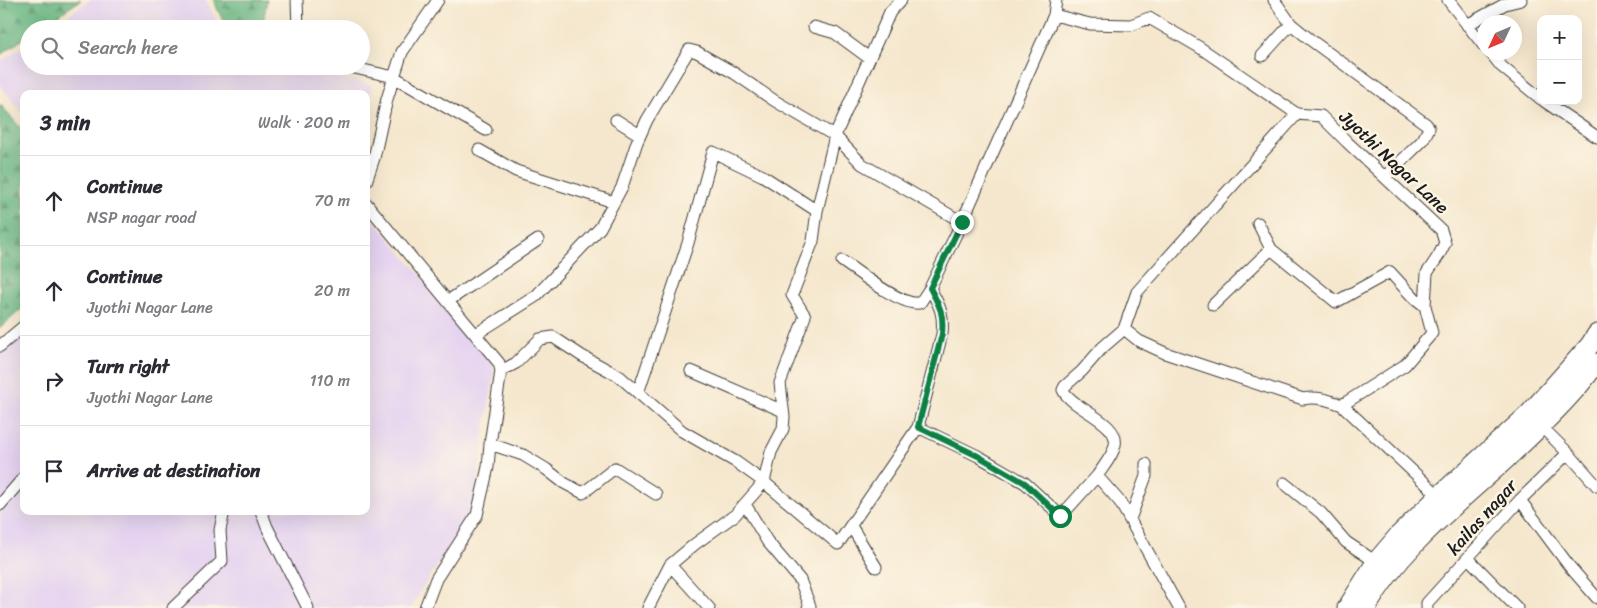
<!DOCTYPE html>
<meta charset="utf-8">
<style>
body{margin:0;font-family:Sriracha,sans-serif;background:#f2f2f3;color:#2b2b33}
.controls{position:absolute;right:15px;top:15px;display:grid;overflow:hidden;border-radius:10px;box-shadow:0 5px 20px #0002}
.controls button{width:45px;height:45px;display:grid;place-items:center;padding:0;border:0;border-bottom:1px solid #e1e1e2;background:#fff;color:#2b2b33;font:25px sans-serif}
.compass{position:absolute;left:1477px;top:15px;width:45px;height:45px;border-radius:50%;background:#fff;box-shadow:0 5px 20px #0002;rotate:226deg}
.stop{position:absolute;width:15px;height:15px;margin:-11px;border:4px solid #0b8043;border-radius:50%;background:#fff}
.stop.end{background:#0b8043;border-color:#fff;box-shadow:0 1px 5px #0008}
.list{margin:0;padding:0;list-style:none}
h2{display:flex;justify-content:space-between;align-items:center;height:65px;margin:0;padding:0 20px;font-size:21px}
h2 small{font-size:16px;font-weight:400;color:#7c7c81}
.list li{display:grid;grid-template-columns:32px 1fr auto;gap:15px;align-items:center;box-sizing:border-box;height:90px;padding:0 20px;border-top:1px solid #e1e1e2}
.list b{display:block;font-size:19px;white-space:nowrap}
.list p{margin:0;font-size:16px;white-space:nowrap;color:#7c7c81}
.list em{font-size:16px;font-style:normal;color:#7c7c81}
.icon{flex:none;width:28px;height:28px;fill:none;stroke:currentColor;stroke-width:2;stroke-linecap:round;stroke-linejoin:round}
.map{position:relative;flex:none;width:1597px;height:608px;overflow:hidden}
.search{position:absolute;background:#fff;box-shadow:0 5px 20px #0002;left:20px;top:20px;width:350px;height:55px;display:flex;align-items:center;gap:12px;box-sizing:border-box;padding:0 18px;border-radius:28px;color:#7c7c81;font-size:19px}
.panel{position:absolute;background:#fff;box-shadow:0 5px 20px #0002;left:20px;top:90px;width:350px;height:425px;border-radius:10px}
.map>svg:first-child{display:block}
.built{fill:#e5d3f1}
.forest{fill:url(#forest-firs);stroke:#41694e}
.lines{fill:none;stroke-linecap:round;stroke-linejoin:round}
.street-casing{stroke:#3d3a37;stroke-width:13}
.primary-casing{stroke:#3d3a37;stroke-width:21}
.street{stroke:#fff;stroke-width:11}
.primary{stroke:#fff;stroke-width:19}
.route{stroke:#0b8043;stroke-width:6}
.labels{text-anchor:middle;stroke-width:5;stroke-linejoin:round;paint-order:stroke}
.street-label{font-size:18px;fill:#1c1c1c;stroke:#fcf5e5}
</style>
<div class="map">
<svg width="1597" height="608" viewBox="0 0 1597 608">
<defs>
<pattern id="forest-firs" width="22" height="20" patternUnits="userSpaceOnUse" patternTransform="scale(1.25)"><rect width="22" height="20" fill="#66b681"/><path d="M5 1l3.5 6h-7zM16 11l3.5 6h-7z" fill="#539369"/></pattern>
</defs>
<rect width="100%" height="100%" fill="#fcf5e5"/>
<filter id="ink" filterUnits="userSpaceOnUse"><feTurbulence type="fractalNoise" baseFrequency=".02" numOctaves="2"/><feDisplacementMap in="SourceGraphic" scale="10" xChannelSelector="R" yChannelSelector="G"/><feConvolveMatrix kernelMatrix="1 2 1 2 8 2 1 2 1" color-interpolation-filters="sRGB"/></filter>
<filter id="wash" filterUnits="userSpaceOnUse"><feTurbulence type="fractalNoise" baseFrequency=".0096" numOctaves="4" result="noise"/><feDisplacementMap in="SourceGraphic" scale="20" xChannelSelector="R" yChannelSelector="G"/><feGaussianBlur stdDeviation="1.12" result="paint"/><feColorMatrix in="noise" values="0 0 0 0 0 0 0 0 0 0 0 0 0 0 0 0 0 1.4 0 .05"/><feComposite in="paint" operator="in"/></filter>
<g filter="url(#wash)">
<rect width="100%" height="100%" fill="#f5e7cd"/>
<path class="built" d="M 90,0 L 206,0 L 220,29 L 48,29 Z
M 29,42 L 29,66 L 293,66 L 372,85 L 366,113 L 366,94 L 24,94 L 24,115 L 0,85 L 0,62 Z
M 366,211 L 491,359 L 494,373 L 481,452 L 475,506 L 413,603 L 412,608 L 0,608 L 0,355 L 24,333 L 24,511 L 366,511 Z"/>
<path class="forest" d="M 0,0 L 81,0 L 38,29 L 29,29 L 29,35 L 0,55 Z
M 213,0 L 267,0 L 262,29 L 227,29 Z
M 0,104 L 24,132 L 24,307 L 0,328 Z"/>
</g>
<g filter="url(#ink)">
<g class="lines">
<g class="street-casing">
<path id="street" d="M 297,0 L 298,29
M 1274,0 L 1291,24 L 1312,41 L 1426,124 L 1429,128 L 1423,140 L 1385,177
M 1448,0 L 1484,46
M 1054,15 L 1056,0
M 1467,25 L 1505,4 L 1521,0
M 814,27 L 835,33 L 869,58
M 1490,52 L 1501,66 L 1541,99
M 1262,56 L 1291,24
M 346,66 L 394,77 L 486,130
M 1544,101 L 1597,137
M 616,120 L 640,135
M 479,150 L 516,171 L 614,202
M 366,182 L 374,158 L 387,99 L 402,52 L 438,0
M 366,203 L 499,363 L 501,371 L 490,444 L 488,467 L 477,515 L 436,579 L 425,608
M 1258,223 L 1271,249 L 1336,302 L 1390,272 L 1412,296 L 1425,306
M 842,261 C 857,271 902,307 920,303 L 930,288
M 448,301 L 538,240
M 1213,305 L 1271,249
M 1124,329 L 1139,341 L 1165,353 L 1303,399 C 1317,396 1328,400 1342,405
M 476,334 L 536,296 L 600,228 L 622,187 L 637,142 L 647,120 L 689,50 L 697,52 L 734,73 L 775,101 L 835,136 L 862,164 L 962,222
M 0,346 L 24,326
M 501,371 L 516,363 L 540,339 L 553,337 L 582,356 L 619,376 L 682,431 L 736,462 L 764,482 L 838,544 L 918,427
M 691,371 L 783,411
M 638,393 L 688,243 L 713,152 L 763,176 L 817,211
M 1540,425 L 1568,453 L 1597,486
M 490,444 L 523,455 L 546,469 L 564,483 L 583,493 L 615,468 L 656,494
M 1097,476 C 1103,467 1113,456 1115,445 C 1120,422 1072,409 1063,390 L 1065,386 L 1082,371 L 1102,348 L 1124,329 L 1137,292 L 1297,114
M 1284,483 L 1321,513 L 1346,542 L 1376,562
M 1520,500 L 1570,567 L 1597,598
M 745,504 L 767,541 L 800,580 L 810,606 L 808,608
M 0,505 L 24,477
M 261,511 L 267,527 L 308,608
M 1130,519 L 1146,476 L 1146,464
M 851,526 L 876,567
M 1468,558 L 1517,608
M 670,565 L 709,608
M 173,608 L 222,561 L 220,530 L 224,511
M 648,608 L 670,565 L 695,544 L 735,515 L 764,482 L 771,452 L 783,429 L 784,417 L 780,383 L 805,316 L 792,295 L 813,241 L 817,211 L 835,136 L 890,12 L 901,0
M 1179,608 L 1120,502 L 1097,476 L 1061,516 L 1025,483 L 978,456 L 918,427 L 942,334 C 944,313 940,307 930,288 L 962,222 L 1054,15 L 1090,24 L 1131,25 L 1149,18 L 1199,47 L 1297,114 L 1321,116 L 1347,142 L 1441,230 L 1445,243 L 1439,255 L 1427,273 L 1425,306 L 1432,333 L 1405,365 L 1342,405 L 1439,496
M 1427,608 L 1427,603 L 1520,500 L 1568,453"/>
</g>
<g class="primary-casing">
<path id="primary" d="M 1347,608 L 1376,562 L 1399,535 L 1439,496 L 1529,414 L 1590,345 L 1597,334
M 1366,608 C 1400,548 1456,505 1506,459 C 1529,437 1552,416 1573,392 C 1582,383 1589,372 1597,363"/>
</g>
<use href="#street" class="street"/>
<use href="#primary" class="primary"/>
</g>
</g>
<g class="lines" filter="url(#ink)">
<path class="route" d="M 962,222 L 930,288 C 940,307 944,313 942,334 L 918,427 L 978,456 L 1025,483 L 1060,516"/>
</g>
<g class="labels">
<g class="street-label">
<text transform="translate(1394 162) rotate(43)" y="6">Jyothi Nagar Lane</text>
<text transform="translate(1482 517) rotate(-48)" y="6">kailas nagar</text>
</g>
</g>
</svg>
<div class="controls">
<button>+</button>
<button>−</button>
</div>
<svg class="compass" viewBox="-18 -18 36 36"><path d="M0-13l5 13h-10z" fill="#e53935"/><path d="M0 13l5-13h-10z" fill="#7c7c81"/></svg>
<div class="stop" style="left:1060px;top:516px"></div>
<div class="stop end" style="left:962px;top:222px"></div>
<div class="search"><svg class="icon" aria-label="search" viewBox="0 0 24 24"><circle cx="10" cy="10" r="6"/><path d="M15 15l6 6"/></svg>Search here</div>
<section class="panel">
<h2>3 min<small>Walk · 200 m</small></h2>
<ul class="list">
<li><svg class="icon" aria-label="ahead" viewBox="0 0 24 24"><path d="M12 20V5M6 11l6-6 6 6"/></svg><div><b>Continue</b><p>NSP nagar road</p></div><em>70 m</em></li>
<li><svg class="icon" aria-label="ahead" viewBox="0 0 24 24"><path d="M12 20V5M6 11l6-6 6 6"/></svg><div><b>Continue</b><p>Jyothi Nagar Lane</p></div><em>20 m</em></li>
<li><svg class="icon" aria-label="right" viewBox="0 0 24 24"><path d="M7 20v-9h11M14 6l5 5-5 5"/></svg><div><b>Turn right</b><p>Jyothi Nagar Lane</p></div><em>110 m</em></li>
<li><svg class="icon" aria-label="arrive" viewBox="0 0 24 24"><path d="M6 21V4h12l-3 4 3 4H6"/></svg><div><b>Arrive at destination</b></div></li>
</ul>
</section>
</div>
